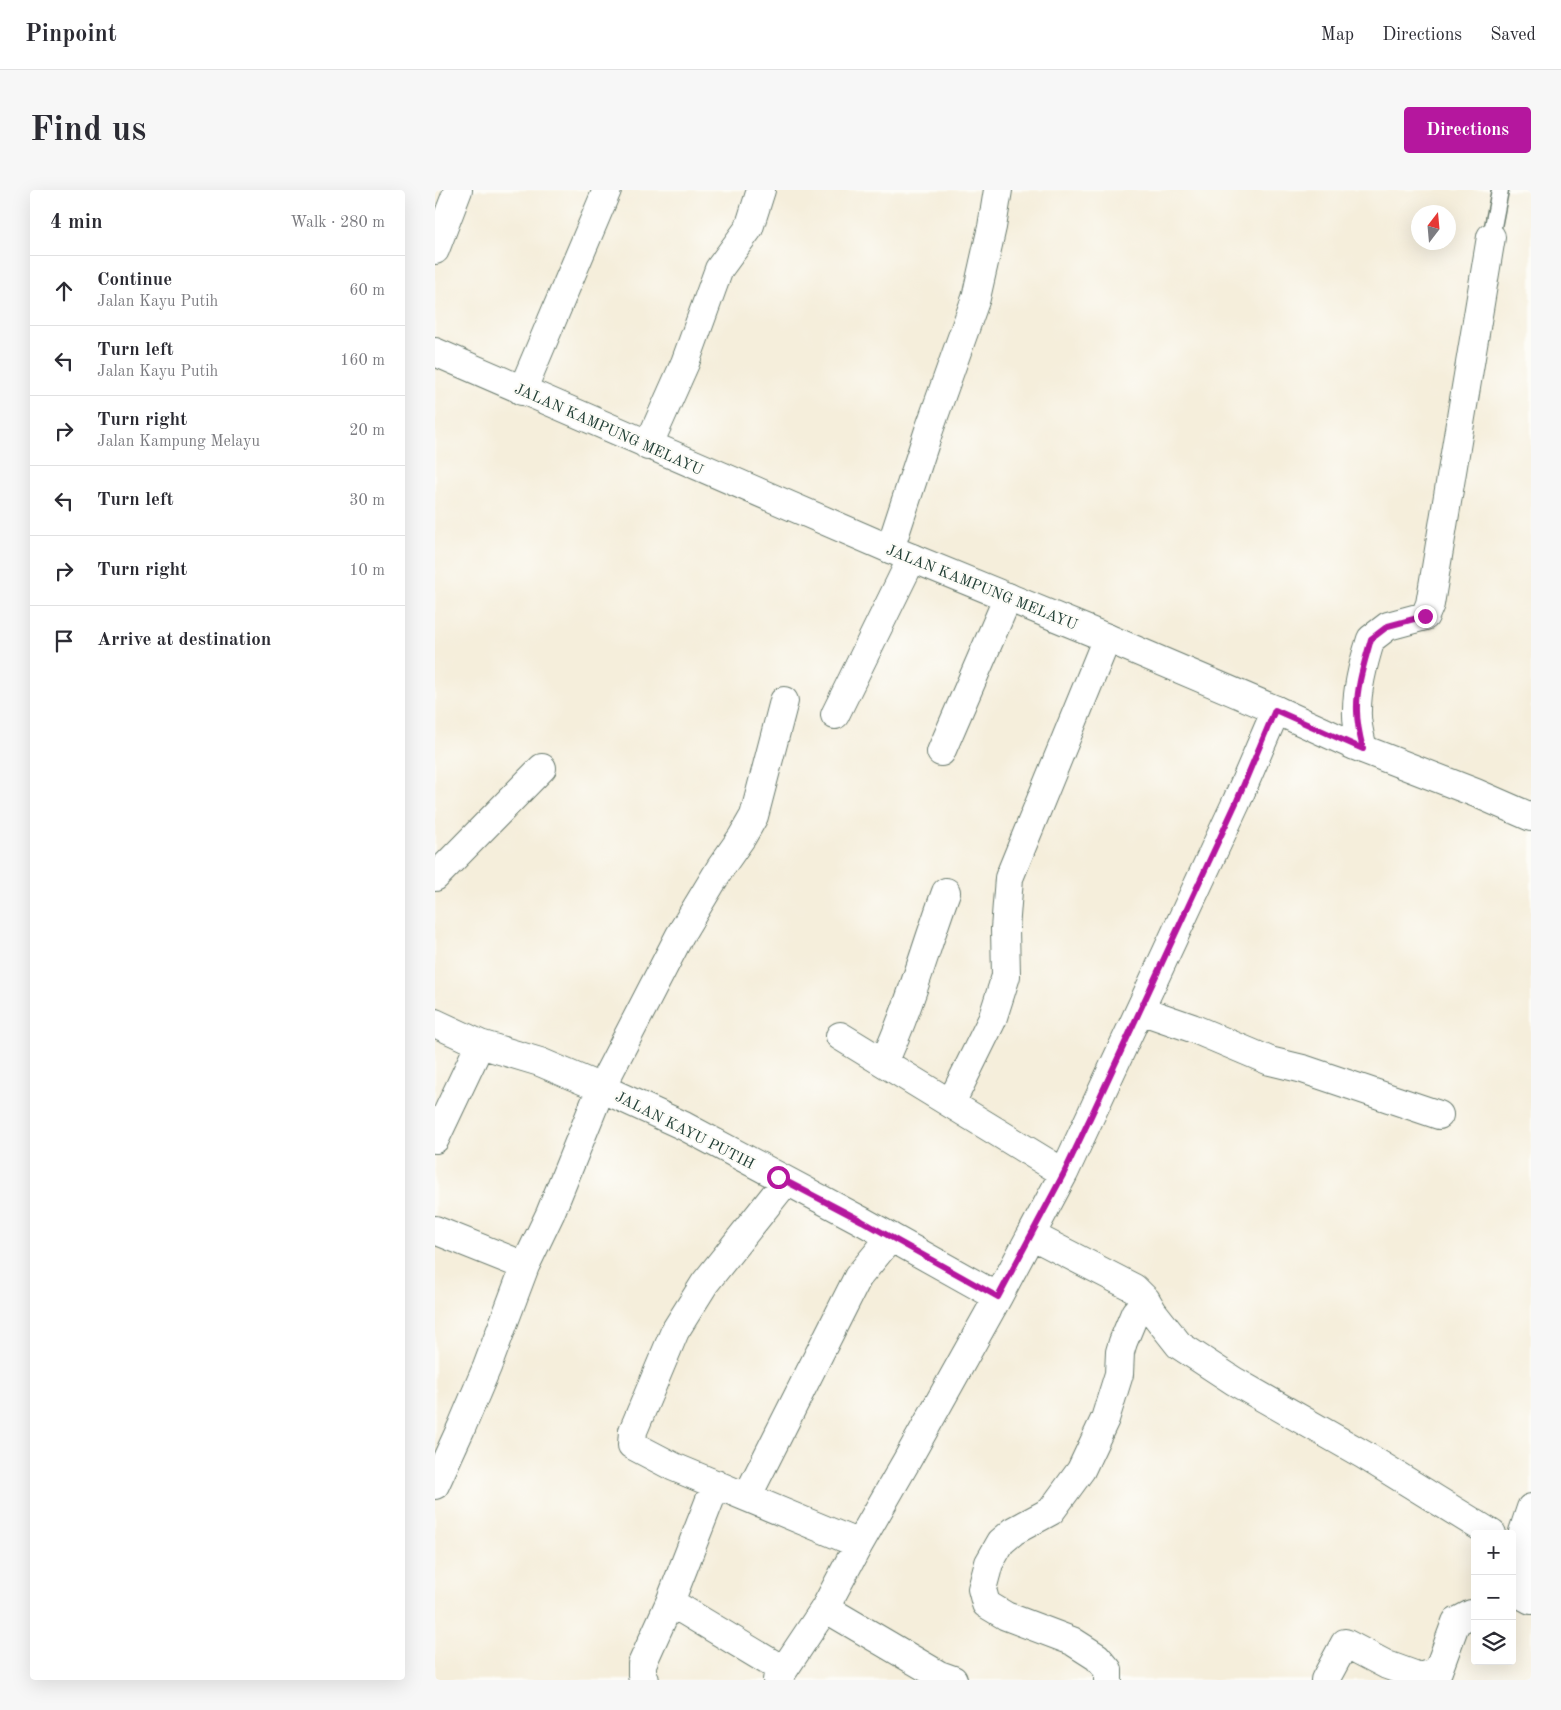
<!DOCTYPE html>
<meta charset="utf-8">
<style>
body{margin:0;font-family:"Old Standard TT",serif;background:#f7f7f7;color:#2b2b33}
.controls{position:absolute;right:15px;bottom:15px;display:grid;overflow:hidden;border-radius:5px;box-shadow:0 5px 20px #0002}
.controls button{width:45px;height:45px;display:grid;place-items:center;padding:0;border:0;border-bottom:1px solid #e1e1e2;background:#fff;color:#2b2b33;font:25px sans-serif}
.compass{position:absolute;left:976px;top:15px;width:45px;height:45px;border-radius:50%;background:#fff;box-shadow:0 5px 20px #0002;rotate:16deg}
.stop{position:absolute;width:15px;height:15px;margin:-11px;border:4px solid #b5179e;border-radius:50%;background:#fff}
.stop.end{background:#b5179e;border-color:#fff;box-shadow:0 1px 5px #0008}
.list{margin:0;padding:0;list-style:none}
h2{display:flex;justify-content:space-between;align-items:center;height:65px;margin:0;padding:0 20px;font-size:21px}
h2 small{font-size:16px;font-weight:400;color:#7c7c81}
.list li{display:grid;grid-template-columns:32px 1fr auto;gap:15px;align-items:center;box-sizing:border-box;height:70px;padding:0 20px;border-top:1px solid #e1e1e2}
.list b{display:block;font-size:19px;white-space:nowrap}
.list p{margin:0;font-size:16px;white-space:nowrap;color:#7c7c81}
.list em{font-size:16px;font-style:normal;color:#7c7c81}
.icon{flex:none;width:28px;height:28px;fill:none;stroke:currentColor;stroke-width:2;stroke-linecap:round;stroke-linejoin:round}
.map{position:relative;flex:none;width:1096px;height:1490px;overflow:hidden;border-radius:5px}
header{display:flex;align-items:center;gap:30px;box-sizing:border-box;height:70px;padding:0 25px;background:#fff;border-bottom:1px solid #e1e1e2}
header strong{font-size:24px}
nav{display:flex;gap:28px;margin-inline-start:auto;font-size:18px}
.intro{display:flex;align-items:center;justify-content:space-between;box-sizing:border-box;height:120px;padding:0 30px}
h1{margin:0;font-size:35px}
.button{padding:12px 22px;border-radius:5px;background:#b5179e;color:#fff;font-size:18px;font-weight:700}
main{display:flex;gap:30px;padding:0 30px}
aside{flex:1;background:#fff;border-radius:5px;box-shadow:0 5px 20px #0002}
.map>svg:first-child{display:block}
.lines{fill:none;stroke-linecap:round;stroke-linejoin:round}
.lane-casing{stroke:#6a7b6e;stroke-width:19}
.street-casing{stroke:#6a7b6e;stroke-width:30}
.secondary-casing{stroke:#6a7b6e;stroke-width:30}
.lane{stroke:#fff;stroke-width:16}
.street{stroke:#fff;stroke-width:28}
.secondary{stroke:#fff;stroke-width:28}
.route{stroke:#b5179e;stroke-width:6}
.labels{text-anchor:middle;stroke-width:4.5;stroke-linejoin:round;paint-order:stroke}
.street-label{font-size:15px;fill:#1f3d34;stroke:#fdfcf7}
</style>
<header>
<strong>Pinpoint</strong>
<nav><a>Map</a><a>Directions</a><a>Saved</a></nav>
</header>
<div class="intro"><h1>Find us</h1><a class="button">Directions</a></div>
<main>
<aside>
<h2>4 min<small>Walk · 280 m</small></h2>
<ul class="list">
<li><svg class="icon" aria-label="ahead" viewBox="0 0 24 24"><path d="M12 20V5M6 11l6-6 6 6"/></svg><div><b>Continue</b><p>Jalan Kayu Putih</p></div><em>60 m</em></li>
<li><svg class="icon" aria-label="left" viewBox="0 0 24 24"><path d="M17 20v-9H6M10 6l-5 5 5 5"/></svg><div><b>Turn left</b><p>Jalan Kayu Putih</p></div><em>160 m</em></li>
<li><svg class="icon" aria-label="right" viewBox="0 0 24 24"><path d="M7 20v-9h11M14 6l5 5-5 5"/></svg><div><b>Turn right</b><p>Jalan Kampung Melayu</p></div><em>20 m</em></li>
<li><svg class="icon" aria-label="left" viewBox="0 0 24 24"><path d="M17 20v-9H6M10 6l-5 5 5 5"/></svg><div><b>Turn left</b></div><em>30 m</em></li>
<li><svg class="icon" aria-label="right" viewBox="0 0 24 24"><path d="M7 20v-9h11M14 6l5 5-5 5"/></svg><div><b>Turn right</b></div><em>10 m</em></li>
<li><svg class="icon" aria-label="arrive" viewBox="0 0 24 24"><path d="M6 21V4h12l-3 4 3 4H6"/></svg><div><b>Arrive at destination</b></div></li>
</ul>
</aside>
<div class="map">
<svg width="1096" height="1490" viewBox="0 0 1096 1490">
<rect width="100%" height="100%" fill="#fdfcf7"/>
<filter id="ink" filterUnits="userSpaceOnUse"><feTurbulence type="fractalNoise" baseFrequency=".02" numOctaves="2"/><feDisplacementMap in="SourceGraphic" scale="10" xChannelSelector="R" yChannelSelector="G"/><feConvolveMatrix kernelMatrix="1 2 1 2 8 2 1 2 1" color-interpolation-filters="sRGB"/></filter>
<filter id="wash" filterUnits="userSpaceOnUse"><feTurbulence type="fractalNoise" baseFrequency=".0096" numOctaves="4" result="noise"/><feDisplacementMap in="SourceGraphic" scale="20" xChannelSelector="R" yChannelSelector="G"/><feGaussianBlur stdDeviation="1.12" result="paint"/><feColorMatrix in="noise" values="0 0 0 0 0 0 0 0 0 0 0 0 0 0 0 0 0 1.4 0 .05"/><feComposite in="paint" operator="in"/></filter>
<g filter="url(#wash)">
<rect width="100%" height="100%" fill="#f5eedb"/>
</g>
<g filter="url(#ink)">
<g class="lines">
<g class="lane-casing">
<path id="lane" d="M 1056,47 L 1065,0"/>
</g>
<g class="street-casing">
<path id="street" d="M 0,60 L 23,0
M 87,201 L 172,0
M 213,256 L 250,173 L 284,79 L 314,38 L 326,0
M 455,359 L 494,240 L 541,108 L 557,37 L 563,0
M 400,525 L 477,368
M 928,559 C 925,546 921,533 922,520 C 922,496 929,471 936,449 L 953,436 L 990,426 L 995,414 L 1056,47
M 506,562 L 573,407
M 0,687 L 107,578
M 705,820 L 757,838 L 835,871 L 868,879 L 1004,925
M 0,833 L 45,854 L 105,872 L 166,898 L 245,745 L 286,677 L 307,647 L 319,626 L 349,511
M 405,846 L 629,983
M 449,872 C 475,817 490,759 511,702
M 516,913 L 557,830 L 571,786 L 570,739 L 574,688 L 672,448
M 0,949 L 45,854
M 351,991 L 270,1093 L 240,1141 L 198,1241 L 197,1255 L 239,1277 L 424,1354
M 0,1040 L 90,1076
M 596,1045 L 699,1098 L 711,1110 L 718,1122 L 744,1155 L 799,1191 L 929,1265 L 1057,1344
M 0,1295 L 27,1236 L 52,1177 L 90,1076 L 115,1024 L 166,898 L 249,936 L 427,1031 L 563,1107
M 312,1307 L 423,1087 L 456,1047
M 1096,1318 L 1088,1342 L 1091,1367 L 1085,1404 L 1096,1410
M 235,1412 L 348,1480
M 390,1418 L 504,1485 L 518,1490
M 210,1490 L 207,1486 L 207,1474 L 235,1412 L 281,1294
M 342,1490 L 390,1418 L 424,1354 L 471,1272 L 563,1107 L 629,983 L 801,613 L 841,520
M 673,1490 L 673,1480 L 662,1467 L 637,1451 L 571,1426 L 551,1414 L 547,1399 L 554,1373 L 566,1352 L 579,1341 L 616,1321 L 646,1280 L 670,1229 L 684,1184 L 685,1162 L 688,1152 L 700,1123 L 711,1110
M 890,1490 L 910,1453 L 952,1475 L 985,1487 L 1003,1481 L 1021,1432 L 1036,1424 L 1040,1424"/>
</g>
<g class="secondary-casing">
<path id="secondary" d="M 0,162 L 455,359 L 672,448 L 841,520 L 920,556 L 1041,603 L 1096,627"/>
</g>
<use href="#lane" class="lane"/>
<use href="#street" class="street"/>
<use href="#secondary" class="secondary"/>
</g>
</g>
<g class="lines" filter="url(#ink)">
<path class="route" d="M 343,987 L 427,1031 L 563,1107 L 629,983 L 657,924 L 801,613 L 840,520 L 928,559 C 925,547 922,534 922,521 C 921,497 930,471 936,449 L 953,436 L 990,426"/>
</g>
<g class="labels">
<g class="street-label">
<text transform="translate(174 239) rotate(24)" y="5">JALAN KAMPUNG MELAYU</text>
<text transform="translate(547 397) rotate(22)" y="5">JALAN KAMPUNG MELAYU</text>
<text transform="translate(250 940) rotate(27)" y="5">JALAN KAYU PUTIH</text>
</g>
</g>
</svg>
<div class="controls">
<button>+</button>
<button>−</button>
<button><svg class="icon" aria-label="layers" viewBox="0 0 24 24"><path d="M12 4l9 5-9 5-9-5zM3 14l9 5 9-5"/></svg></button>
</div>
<svg class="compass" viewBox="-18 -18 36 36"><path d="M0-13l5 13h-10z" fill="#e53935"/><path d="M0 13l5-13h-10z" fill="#7c7c81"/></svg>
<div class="stop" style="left:343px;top:987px"></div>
<div class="stop end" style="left:990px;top:426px"></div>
</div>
</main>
